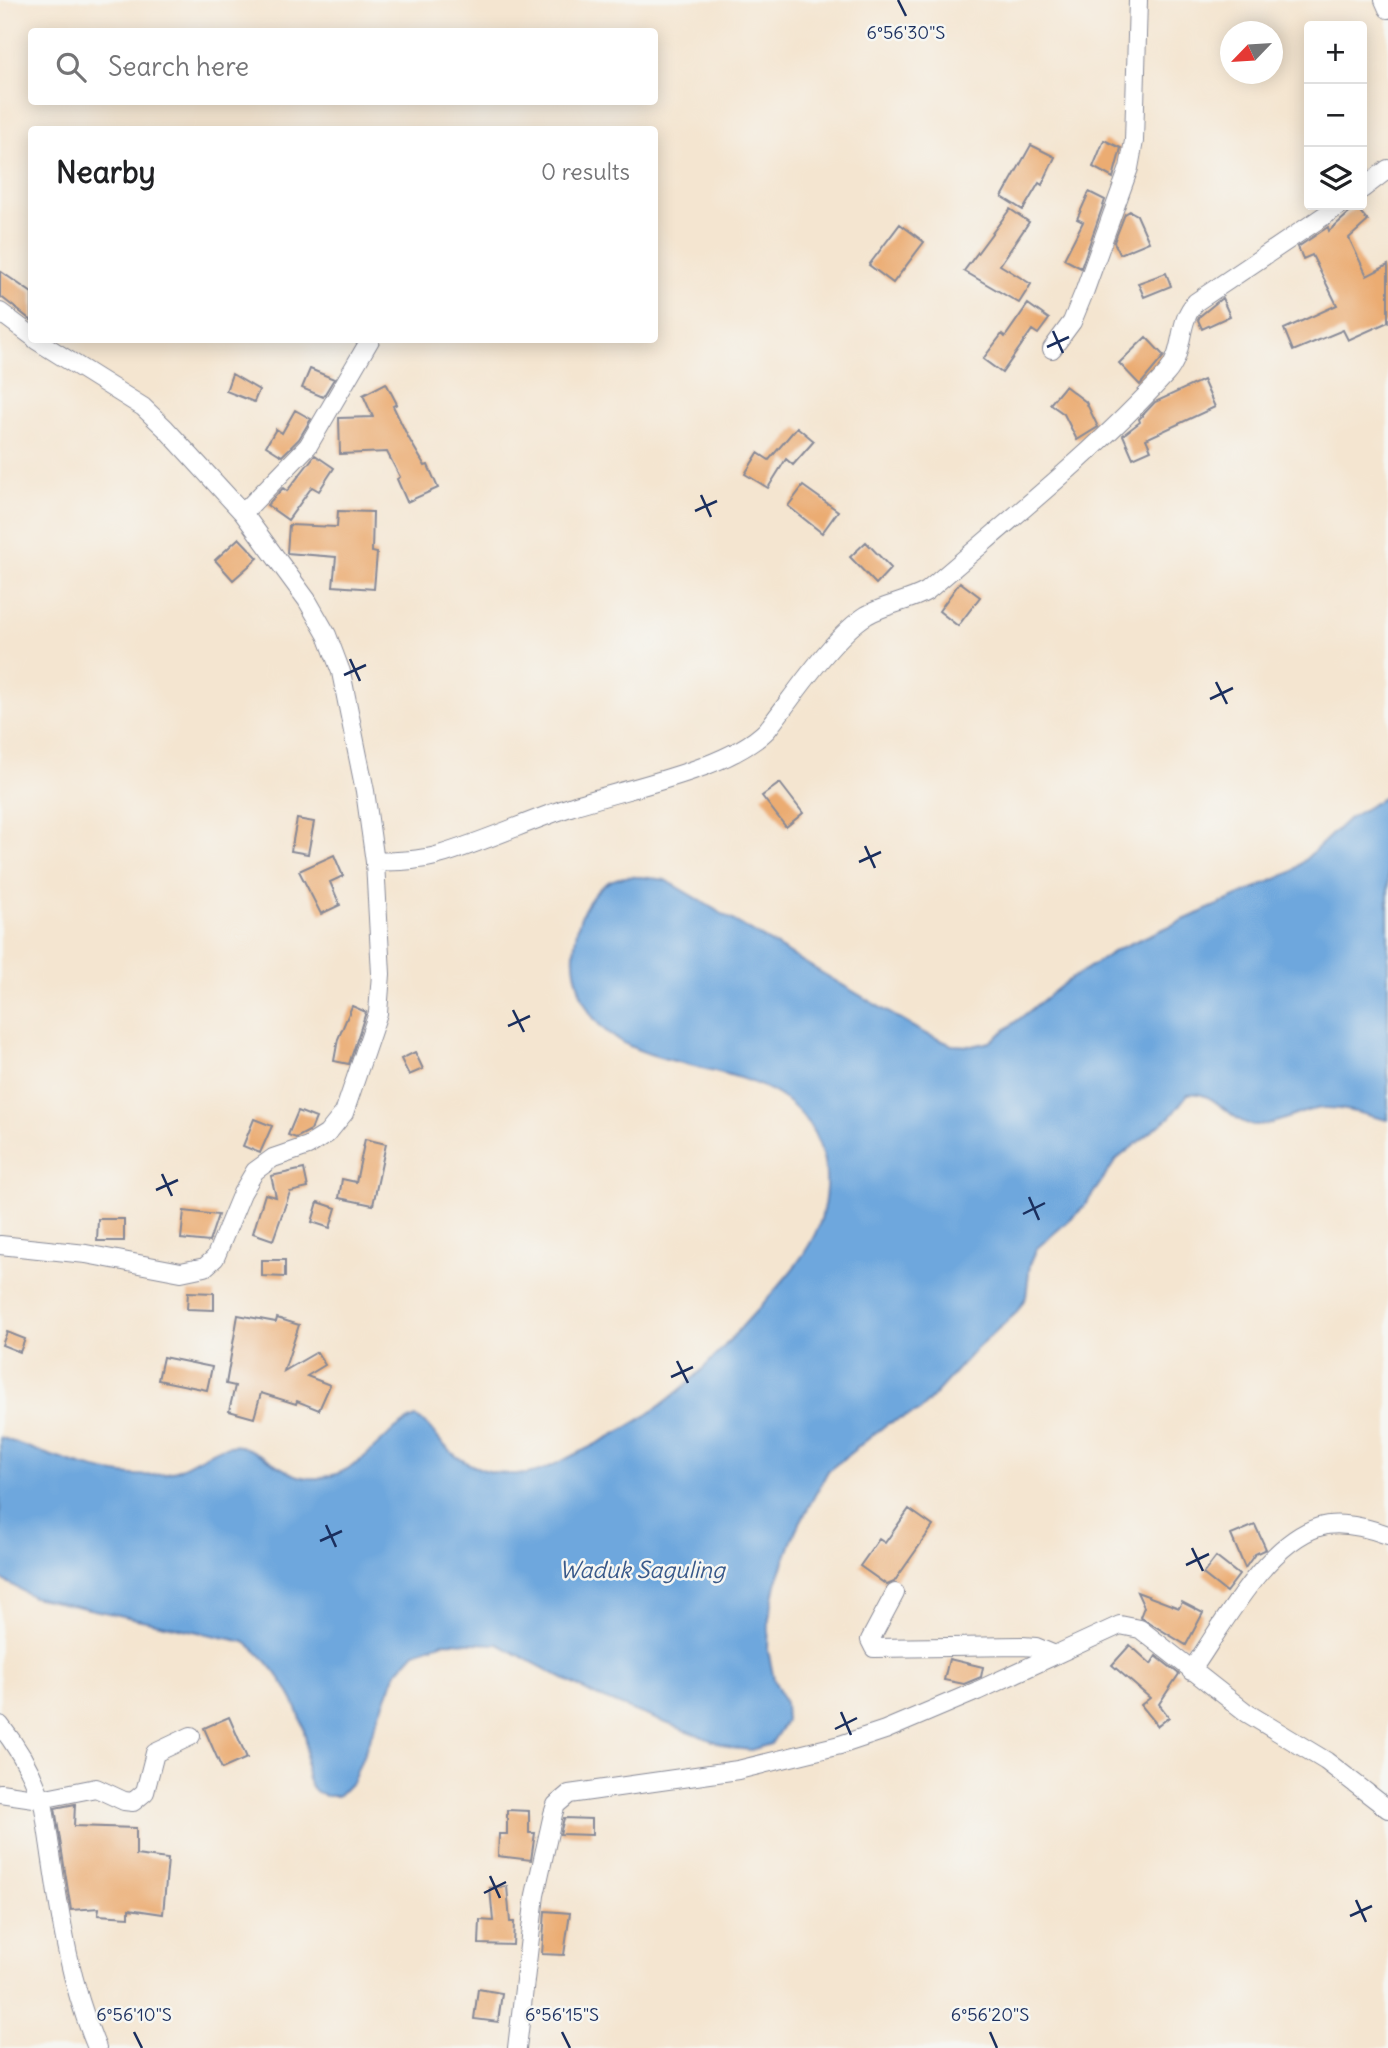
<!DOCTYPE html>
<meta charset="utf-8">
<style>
body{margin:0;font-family:Delius,sans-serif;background:#f6f6f6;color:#202124}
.controls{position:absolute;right:21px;top:21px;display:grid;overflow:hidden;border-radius:7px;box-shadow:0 4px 18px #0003}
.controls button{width:63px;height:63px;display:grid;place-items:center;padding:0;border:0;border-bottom:2px solid #e0e0e0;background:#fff;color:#202124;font:35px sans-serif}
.compass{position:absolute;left:1220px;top:21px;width:63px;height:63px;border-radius:50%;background:#fff;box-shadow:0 4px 18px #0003;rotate:245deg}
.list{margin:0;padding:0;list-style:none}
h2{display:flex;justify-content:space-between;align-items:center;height:91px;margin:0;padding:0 28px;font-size:30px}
h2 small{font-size:23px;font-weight:400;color:#757577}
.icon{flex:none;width:38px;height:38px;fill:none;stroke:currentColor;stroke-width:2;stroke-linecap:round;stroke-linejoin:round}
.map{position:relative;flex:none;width:1388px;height:2048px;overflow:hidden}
.search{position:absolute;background:#fff;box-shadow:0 4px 18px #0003;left:28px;top:28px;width:630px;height:77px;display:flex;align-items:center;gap:18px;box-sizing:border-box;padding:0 24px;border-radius:7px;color:#757577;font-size:26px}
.panel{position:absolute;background:#fff;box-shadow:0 4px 18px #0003;left:28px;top:126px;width:630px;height:217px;border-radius:7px}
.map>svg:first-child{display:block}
.water{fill:#6ea7dd;stroke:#446b9e;stroke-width:2}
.building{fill:#ebac72}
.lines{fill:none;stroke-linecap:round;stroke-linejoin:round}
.minor-casing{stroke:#888a97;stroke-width:20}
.minor{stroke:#fff;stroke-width:18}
.ticks{fill:none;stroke:#1b2f5e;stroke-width:2.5}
.labels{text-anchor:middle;stroke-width:5;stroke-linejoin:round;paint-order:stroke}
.water-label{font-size:23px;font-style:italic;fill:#38598a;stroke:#f6f6f2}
.ticks-label{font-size:18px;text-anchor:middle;fill:#1b2f5e;stroke:#f6f6f2;stroke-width:5;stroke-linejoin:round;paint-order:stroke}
</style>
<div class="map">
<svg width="1388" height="2048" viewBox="0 0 1388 2048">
<rect width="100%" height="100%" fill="#f6f6f2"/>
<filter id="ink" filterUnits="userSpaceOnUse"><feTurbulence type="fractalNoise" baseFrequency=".0143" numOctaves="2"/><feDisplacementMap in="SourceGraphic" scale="14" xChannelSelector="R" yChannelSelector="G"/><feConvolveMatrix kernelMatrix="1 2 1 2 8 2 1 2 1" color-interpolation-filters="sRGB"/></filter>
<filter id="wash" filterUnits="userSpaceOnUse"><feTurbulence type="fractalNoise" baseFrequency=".00686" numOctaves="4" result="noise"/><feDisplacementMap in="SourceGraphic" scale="28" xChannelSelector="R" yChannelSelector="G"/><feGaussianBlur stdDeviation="1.57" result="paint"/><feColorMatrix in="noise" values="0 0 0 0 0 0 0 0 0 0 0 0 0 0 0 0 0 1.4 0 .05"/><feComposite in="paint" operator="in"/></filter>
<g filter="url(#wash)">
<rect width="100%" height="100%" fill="#f4e5d0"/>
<path class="water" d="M 1388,795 L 1388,1120 C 1368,1116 1344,1107 1323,1108 C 1302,1109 1281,1124 1260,1125 C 1230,1127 1218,1089 1188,1094 L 1170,1117 L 1117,1159 L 1083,1208 L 1037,1248 L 1030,1264 L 1026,1297 L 1016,1313 L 976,1349 L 920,1411 L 887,1424 L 828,1471 L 795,1532 L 776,1584 L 769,1618 L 768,1650 L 774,1680 L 785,1703 L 786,1721 L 771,1744 L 751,1750 L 731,1748 L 596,1696 L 498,1644 L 444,1642 L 415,1652 L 396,1673 L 353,1781 L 338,1796 C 328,1796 320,1797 313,1788 C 302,1775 308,1757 306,1741 C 301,1703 275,1664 245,1642 L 33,1597 L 0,1578 L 0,1437 C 47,1454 121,1486 171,1472 C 192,1466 218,1442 240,1446 C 267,1452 288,1482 319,1478 C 367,1472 377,1433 416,1417 C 428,1423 433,1433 442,1443 C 464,1468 493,1476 526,1474 C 543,1472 561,1461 576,1454 C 609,1438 642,1421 670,1398 C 703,1373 730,1339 758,1309 C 781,1283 806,1258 819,1225 C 825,1209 828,1183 825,1166 C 801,1030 613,1101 580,991 C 576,977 573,967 574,953 C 576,927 580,909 599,889 C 617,871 643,877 665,880 L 922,1032 L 952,1045 L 972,1046 L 990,1042 L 1066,982 L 1118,949 L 1292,872 L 1348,819 Z"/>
<g id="blocks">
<path class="building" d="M 1104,140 L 1121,148 L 1113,178 L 1093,167 Z
M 1031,145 L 1055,157 L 1042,185 L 1039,183 L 1023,210 L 1002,197 Z
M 1089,192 L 1105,200 L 1081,268 L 1064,259 L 1083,222 L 1077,219 Z
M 1356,207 L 1368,221 L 1349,238 L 1367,276 L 1388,265 L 1388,322 L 1348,340 L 1343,330 L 1293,351 L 1284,329 L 1337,305 L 1312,255 L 1303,259 L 1298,247 L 1328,227 L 1329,231 Z
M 1010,209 L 1029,222 L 1000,265 L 1031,284 L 1019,303 L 964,271 Z
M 1130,211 L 1137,215 L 1149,242 L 1120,254 L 1114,242 L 1125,214 Z
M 900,224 L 924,242 L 893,283 L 869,265 Z
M 0,271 L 32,293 L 32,321 L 0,296 Z
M 1166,273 L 1171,286 L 1144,297 L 1138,283 Z
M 1222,298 L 1230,316 L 1202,329 L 1198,320 L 1200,316 Z
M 1028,304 L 1049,319 L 1038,334 L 1032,330 L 1002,373 L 983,359 L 1002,334 L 1005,337 Z
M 1146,337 L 1164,356 L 1140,385 L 1119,363 Z
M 310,369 L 334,379 L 323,397 L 302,388 Z
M 232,374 L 259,390 L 254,402 L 226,391 Z
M 1203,380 L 1215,407 L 1146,439 L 1151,450 L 1133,458 L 1123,435 L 1140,422 L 1139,419 L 1155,402 Z
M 386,383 L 397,404 L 393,406 L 408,437 L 425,466 L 428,465 L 438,488 L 407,502 L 397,479 L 400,477 L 387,452 L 340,454 L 339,418 L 373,417 L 363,395 Z
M 1065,386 L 1086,402 L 1098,427 L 1077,440 L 1064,414 L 1050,404 Z
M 295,410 L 311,419 L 299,439 L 282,456 L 266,446 L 276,429 L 282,433 Z
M 797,427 L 814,441 L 793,465 L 786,459 L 768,488 L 745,474 L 758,453 L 769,460 Z
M 315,455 L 334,468 L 319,491 L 312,487 L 288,520 L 267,505 L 283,488 L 287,491 Z
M 803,486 L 838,511 L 822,533 L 788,506 Z
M 338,511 L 373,512 L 372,552 L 377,553 L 374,589 L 333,586 L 336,557 L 287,553 L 289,525 L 337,527 Z
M 239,538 L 258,558 L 233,580 L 215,560 Z
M 866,542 L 891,568 L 876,584 L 850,557 Z
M 960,582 L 980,597 L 958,626 L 939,611 Z
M 780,783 L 803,813 L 786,827 L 762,796 Z
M 297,819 L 314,822 L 308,854 L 291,851 Z
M 334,855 L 343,876 L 330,882 L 340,905 L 321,914 L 299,871 Z
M 352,1006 L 366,1012 L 349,1064 L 334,1061 L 338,1039 Z
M 415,1052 L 423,1069 L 409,1075 L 401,1059 Z
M 298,1111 L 316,1118 L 311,1130 L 296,1138 L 288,1135 Z
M 254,1119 L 272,1126 L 260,1153 L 243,1146 Z
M 365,1139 L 386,1144 L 373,1205 L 339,1198 L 342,1179 L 356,1182 Z
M 304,1169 L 308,1188 L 290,1192 L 273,1240 L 253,1233 L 265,1194 L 276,1197 L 271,1176 Z
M 318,1202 L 336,1208 L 330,1228 L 312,1222 Z
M 184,1211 L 218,1215 L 209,1242 L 181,1239 Z
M 98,1219 L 124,1219 L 124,1241 L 97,1241 Z
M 262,1260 L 285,1260 L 285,1277 L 262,1276 Z
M 188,1292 L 214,1293 L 214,1310 L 187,1309 Z
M 238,1315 L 276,1322 L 277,1318 L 299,1325 L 284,1371 L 317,1352 L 325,1365 L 307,1376 L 330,1385 L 319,1410 L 297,1401 L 296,1404 L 261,1393 L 254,1418 L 229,1411 L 235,1386 L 226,1384 Z
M 7,1332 L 25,1339 L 20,1352 L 2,1345 Z
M 163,1357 L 212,1367 L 207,1390 L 158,1380 Z
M 909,1509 L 933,1526 L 894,1582 L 887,1585 L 860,1566 L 879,1539 L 885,1543 Z
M 1255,1525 L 1266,1549 L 1255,1554 L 1245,1568 L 1231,1535 Z
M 1216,1557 L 1239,1575 L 1226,1592 L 1203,1574 Z
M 1137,1592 L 1179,1608 L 1182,1602 L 1203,1613 L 1186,1645 L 1140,1617 L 1144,1607 Z
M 1130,1645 L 1151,1664 L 1156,1656 L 1179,1674 L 1159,1704 L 1169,1717 L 1158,1726 L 1141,1705 L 1150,1698 L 1112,1665 Z
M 949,1659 L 983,1667 L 981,1677 L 964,1684 L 944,1680 Z
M 229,1717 L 247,1758 L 222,1769 L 204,1728 Z
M 75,1804 L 74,1826 L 136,1828 L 136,1855 L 168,1859 L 163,1914 L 129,1909 L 129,1917 L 98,1915 L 99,1908 L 71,1910 L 55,1808 Z
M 507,1810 L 529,1811 L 529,1833 L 535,1833 L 531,1860 L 498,1856 L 499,1834 L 507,1834 Z
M 564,1818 L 592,1819 L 592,1835 L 560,1834 Z
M 507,1886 L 510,1922 L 514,1922 L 513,1945 L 479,1944 L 480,1920 L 493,1921 L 490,1888 Z
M 545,1911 L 570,1913 L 564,1955 L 542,1954 Z
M 478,1989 L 502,1993 L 498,2022 L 474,2019 Z"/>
</g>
</g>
<g filter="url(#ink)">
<use href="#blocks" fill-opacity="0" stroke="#888a97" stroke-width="2"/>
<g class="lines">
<g class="minor-casing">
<path id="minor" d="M 1384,0 L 1388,9
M 1362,189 L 1388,169
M 0,312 L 32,336
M 36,340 L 143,407 L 165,428 L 243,513 L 307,600 L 327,635 L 341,672 L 365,791 L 375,862 C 396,861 419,861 439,855 C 483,842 526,822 570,807 C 625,788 728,770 767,730 C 793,697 833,636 867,615 C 886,604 908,602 927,591 C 1009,520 1093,454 1166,374 C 1186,352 1176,323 1196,302 L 1340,205
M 1052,349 L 1072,322 L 1085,290 L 1129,168 L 1134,141 L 1138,0
M 243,513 L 308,446 L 370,340
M 0,1245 L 86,1254 L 181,1272 L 205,1267 L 215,1258 L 242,1193 L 255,1171 L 273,1158 L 308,1146 L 327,1134 L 344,1113 L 378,1013 L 381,974 L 375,862
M 895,1593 L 870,1640 L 874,1648 L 1022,1646 L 1036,1647 L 1055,1655
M 1191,1671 C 1222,1627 1265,1544 1319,1527 C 1340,1520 1368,1528 1388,1535
M 0,1725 C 20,1750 35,1777 44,1808 C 58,1894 63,1966 97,2048
M 0,1793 L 41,1799 L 96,1788 L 124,1801 L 133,1802 L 145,1792 L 155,1753 L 191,1736
M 517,2048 L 535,1895 L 553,1814 L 556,1805 L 569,1794 L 738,1770 L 840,1745 L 885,1730 L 977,1691 L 1120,1625 L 1140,1629 L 1247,1713 L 1326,1761 L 1388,1809"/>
</g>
<use href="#minor" class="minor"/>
</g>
</g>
<path class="ticks" d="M 898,0 L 906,16M 1053,331 L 1063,353M 1047,347 L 1069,337M 701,495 L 711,517M 695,511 L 717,501M 350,659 L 360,681M 344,675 L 366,665M 1216,682 L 1227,704M 1210,699 L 1233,688M 865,846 L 875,868M 859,862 L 881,852M 513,1010 L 524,1032M 508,1026 L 530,1016M 162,1174 L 172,1196M 156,1190 L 178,1180M 1029,1197 L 1039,1220M 1023,1214 L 1045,1203M 677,1361 L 688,1383M 671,1377 L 693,1367M 326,1525 L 336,1547M 320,1541 L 342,1531M 1192,1548 L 1203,1571M 1186,1565 L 1209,1554M 841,1712 L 851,1735M 835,1729 L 857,1718M 490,1876 L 500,1898M 484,1893 L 506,1882M 1356,1900 L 1366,1922M 1350,1916 L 1372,1906M 134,2032 L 142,2048M 562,2032 L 570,2048M 990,2032 L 997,2048"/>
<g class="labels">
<g class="water-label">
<text x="642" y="1578">Waduk Saguling</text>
</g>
</g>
<g class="ticks-label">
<text x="906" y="39">6°56'30"S</text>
<text x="134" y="2021">6°56'10"S</text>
<text x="562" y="2021">6°56'15"S</text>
<text x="990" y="2021">6°56'20"S</text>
</g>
</svg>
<div class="controls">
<button>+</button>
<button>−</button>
<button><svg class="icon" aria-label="layers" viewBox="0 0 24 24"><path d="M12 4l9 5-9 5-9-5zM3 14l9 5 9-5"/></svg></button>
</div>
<svg class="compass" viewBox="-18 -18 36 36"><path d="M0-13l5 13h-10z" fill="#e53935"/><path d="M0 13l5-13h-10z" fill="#757577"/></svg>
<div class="search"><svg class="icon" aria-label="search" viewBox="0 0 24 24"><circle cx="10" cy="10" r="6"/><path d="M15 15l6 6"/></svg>Search here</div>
<section class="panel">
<h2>Nearby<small>0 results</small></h2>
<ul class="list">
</ul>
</section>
</div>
